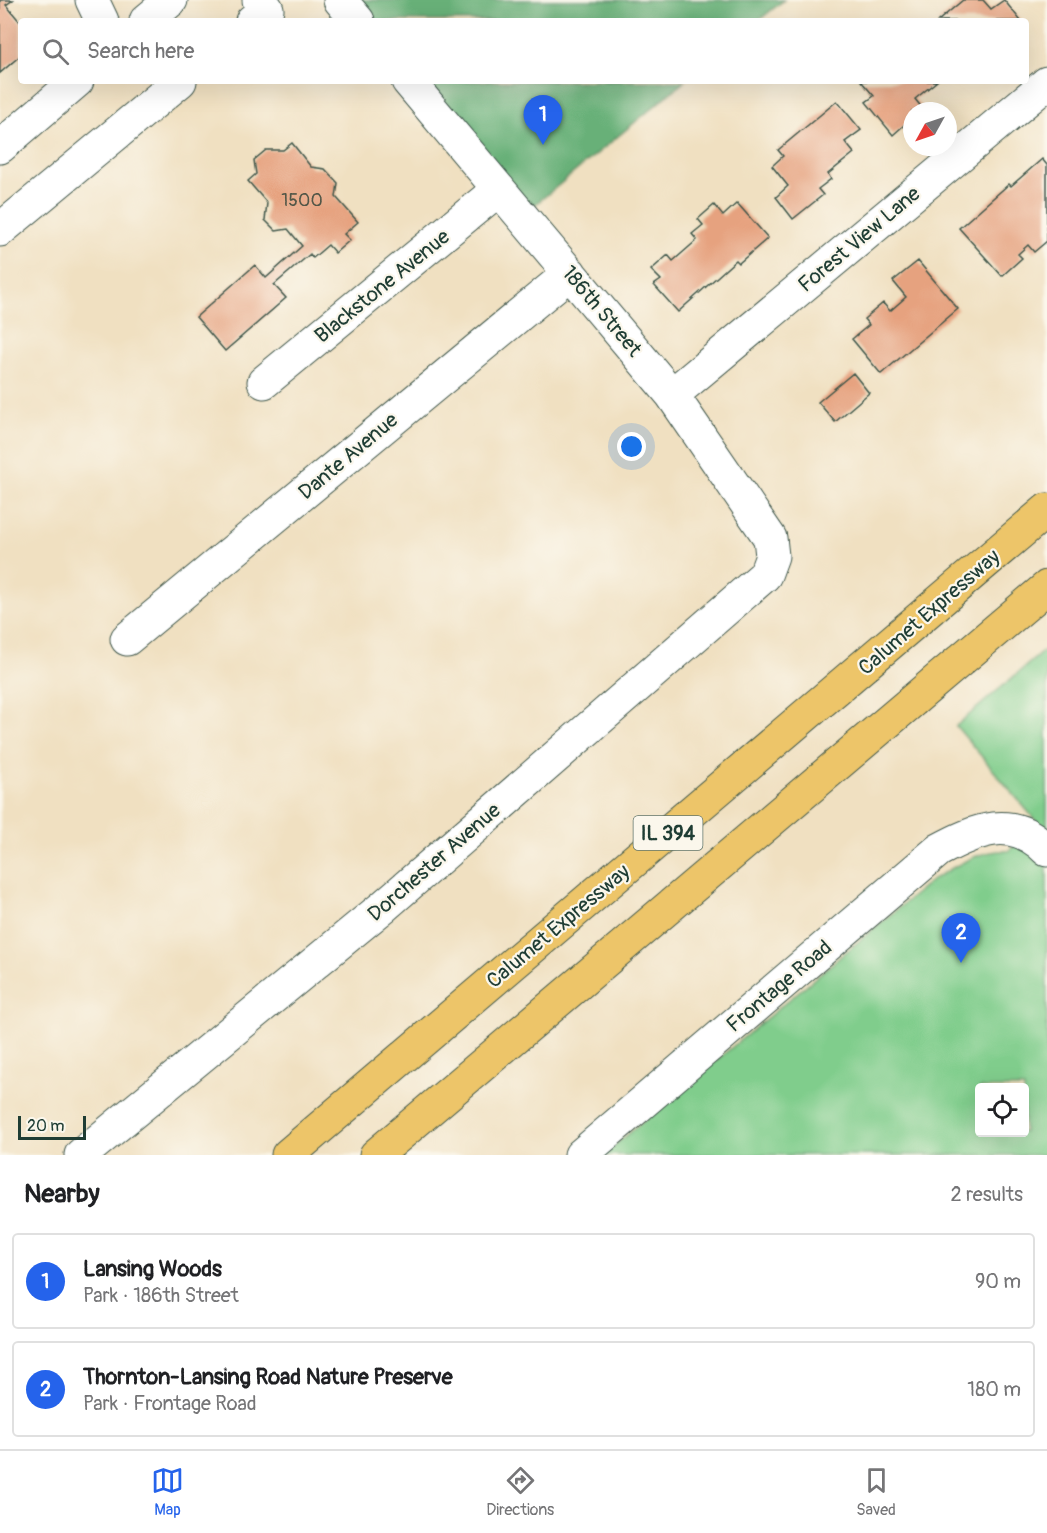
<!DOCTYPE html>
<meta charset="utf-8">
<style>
body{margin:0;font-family:Pangolin,sans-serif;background:#f6f6f6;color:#202124}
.controls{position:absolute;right:18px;bottom:18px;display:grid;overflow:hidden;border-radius:6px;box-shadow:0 6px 24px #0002}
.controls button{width:54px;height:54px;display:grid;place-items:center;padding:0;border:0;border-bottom:2px solid #e0e0e0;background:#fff;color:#202124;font:30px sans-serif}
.compass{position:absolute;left:903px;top:102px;width:54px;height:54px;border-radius:50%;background:#fff;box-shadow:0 6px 24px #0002;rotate:230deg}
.scale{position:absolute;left:18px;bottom:15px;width:68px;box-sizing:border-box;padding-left:6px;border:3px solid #1f3d34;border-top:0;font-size:16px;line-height:21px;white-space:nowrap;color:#1f3d34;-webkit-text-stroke:4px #fbf7ec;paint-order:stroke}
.you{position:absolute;left:632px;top:447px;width:21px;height:21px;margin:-15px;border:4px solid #fff;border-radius:50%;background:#1a73e8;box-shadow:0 0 0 9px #1a73e833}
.badge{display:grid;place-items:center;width:39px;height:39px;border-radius:50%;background:#2563eb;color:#fff;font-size:20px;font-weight:700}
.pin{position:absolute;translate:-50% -50px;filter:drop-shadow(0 2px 3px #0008)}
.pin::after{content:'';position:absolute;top:32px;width:21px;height:18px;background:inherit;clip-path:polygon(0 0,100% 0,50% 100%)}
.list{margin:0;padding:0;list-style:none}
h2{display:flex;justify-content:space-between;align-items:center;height:78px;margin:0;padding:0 24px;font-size:26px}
h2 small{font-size:20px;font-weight:400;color:#757577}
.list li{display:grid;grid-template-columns:39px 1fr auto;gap:18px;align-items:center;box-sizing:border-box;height:96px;margin:0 12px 12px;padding:0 12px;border:2px solid #e0e0e0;border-radius:6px}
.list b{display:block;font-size:22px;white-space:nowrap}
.list p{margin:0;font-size:20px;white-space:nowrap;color:#757577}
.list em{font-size:20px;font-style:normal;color:#757577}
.icon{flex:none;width:33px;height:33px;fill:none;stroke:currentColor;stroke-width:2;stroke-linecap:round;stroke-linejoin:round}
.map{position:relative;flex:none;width:1047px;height:1155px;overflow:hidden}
.search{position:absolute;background:#fff;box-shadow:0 6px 24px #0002;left:18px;right:18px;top:18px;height:66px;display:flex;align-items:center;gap:15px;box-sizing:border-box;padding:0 21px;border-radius:6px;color:#757577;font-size:22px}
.sheet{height:294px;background:#fff}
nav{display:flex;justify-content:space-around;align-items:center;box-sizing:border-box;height:84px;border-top:2px solid #e0e0e0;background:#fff;font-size:16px;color:#757577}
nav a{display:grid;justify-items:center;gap:3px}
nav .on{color:#2563eb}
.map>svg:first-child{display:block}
.green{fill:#80cd8c;stroke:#508560;stroke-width:1.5;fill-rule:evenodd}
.forest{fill:#68b078;stroke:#447656;stroke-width:1.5}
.building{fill:#e6a27f}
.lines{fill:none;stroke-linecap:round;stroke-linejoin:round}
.minor-casing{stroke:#3e5549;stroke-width:35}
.highway-casing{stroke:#3e5549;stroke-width:35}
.minor{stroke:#fff;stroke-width:33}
.highway{stroke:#edc569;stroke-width:33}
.labels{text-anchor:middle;stroke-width:4.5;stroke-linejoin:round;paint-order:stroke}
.number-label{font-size:18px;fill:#515647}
.shield{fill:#fbf7ec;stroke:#61756b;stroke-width:1.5}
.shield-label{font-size:20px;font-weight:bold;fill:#1f3d34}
.street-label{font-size:21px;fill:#1f3d34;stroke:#fbf7ec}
</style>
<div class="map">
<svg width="1047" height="1155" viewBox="0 0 1047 1155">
<rect width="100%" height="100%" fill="#fbf7ec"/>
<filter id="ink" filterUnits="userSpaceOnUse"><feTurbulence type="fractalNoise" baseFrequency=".0167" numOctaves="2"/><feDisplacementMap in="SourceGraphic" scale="12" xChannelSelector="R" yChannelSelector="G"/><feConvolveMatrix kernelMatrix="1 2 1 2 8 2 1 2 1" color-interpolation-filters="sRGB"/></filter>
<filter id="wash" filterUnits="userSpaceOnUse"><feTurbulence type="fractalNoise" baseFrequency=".008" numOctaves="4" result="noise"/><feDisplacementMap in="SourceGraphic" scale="24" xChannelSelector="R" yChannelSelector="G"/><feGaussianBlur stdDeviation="1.35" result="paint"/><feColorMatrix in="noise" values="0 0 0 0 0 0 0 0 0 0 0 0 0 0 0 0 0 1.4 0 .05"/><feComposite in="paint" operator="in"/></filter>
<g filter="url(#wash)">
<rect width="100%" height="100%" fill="#f0e0c1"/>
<path class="green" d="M 1047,648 L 1047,834 L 956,726 Z
M 1037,827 L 1047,839 L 1047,1155 L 603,1155 L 932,880 C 956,866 980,849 1008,851 ZM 980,1088 L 1024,1088 L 1024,1132 L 980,1132 Z"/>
<path class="forest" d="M 356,0 L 784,0 L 758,21 L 374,21 Z
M 424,81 L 685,81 L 531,208 Z"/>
<g id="blocks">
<path class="building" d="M 0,0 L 13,0 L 6,5 L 21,23 L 21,55 L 0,73 Z
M 963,0 L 983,0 L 991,9 L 1004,0 L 1021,21 L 938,21 Z
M 861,81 L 937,81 L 915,99 L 923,109 L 921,111 L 912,111 L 912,118 L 893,135 L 866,102 L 874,96 Z
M 837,101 L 861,130 L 845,142 L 854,153 L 828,174 L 831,179 L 818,189 L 823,195 L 793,219 L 776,197 L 788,186 L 772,166 L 783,156 L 778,150 Z
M 292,143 L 311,167 L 325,169 L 338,183 L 336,197 L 358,222 L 344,234 L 350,240 L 335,253 L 328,245 L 313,258 L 310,254 L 274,285 L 286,298 L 225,351 L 196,317 L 255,265 L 266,278 L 302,246 L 288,229 L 276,231 L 265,220 L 267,203 L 248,181 L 256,174 L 254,160 L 266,150 L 283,150 Z
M 1042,159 L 1047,165 L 1047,241 L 1034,252 L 1028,245 L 1018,254 L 1022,258 L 1002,276 L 959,228 L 1009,184 L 1011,186 Z
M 737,203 L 768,238 L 739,263 L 736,260 L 678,312 L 654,285 L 661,280 L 651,270 L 668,255 L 673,261 L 697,240 L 692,234 L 703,225 L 698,219 L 714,205 L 723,216 Z
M 918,261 L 958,309 L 881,374 L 852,339 L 869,325 L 864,319 L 883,303 L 890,311 L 906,297 L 893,281 Z
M 853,373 L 869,393 L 835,422 L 818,402 Z"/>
</g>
</g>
<g filter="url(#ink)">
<use href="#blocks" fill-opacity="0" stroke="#3e5549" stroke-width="1.5"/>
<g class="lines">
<g class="minor-casing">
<path id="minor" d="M 92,0 L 102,21
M 340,0 L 358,21
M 146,21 L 171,0
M 252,21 L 267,9 L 259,0
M 0,147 L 77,81
M 0,230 L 180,81
M 264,382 L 499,189
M 672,395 L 1047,83
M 127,639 L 570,273
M 81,1155 L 383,907 L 765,575 L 772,556 L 770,538 L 672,395 L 408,81
M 581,1155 L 939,850 C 976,830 1013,814 1047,850"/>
</g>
<g class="highway-casing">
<path id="highway" d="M 288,1155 L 1047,510
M 376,1155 L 1047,587"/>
</g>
<use href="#minor" class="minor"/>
<use href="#highway" class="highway"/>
</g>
</g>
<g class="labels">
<g class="number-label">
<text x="302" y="206">1500</text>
</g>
<rect class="shield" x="633.5" y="816" width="69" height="34" rx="4.5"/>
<g class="shield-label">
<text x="668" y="840">IL 394</text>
</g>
<g class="street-label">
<text transform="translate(859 239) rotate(-40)" y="7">Forest View Lane</text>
<text transform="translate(382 286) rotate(-39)" y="7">Blackstone Avenue</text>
<text transform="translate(602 311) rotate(50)" y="7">186th Street</text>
<text transform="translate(348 456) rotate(-40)" y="7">Dante Avenue</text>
<text transform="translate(929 612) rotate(-41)" y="7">Calumet Expressway</text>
<text transform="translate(434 862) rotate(-41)" y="7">Dorchester Avenue</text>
<text transform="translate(558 926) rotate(-40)" y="7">Calumet Expressway</text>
<text transform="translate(779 986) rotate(-40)" y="7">Frontage Road</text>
</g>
</g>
</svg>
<div class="controls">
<button><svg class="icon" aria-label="locate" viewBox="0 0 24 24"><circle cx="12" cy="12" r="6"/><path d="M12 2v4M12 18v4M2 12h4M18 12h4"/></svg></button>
</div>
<svg class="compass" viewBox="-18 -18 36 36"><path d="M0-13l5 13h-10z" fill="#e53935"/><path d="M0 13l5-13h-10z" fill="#757577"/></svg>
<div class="scale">20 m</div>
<div class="you"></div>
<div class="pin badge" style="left:543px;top:145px">1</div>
<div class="pin badge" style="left:961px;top:963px">2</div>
<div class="search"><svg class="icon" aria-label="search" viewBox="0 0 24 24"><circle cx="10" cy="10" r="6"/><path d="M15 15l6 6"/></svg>Search here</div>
</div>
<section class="sheet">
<h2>Nearby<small>2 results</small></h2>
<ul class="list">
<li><span class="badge">1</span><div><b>Lansing Woods</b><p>Park · 186th Street</p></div><em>90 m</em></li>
<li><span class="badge">2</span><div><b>Thornton-Lansing Road Nature Preserve</b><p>Park · Frontage Road</p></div><em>180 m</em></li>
</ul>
</section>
<nav>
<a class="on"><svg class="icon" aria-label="map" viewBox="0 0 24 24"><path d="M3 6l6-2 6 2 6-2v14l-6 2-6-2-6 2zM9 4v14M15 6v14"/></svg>Map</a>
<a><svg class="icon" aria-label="directions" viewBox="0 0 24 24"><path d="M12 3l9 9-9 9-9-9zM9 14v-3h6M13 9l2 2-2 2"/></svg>Directions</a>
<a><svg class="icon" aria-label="saved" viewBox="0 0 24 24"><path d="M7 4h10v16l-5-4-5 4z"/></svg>Saved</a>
</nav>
